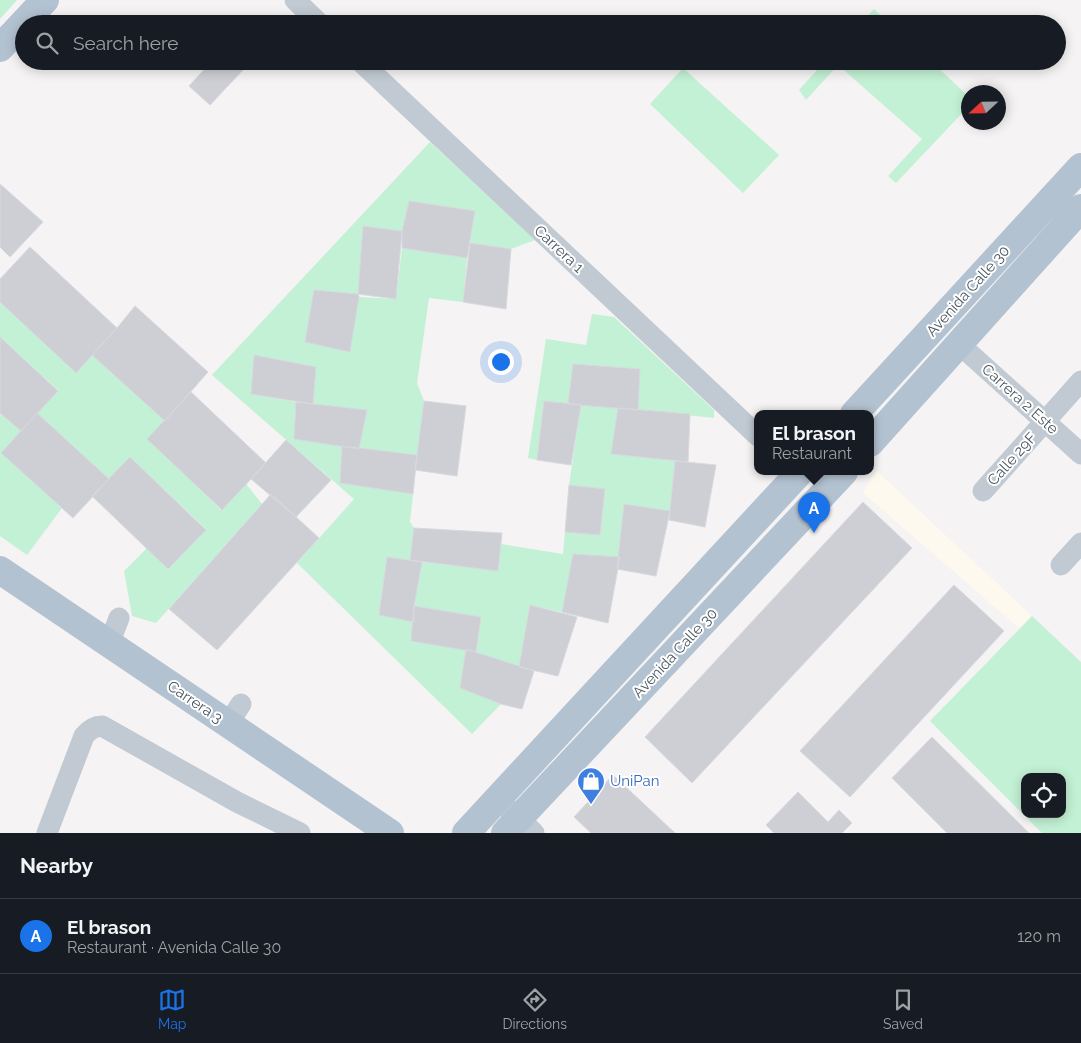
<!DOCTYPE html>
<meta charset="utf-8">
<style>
body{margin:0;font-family:Raleway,sans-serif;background:#242831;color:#f1f3f6}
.controls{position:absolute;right:15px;bottom:15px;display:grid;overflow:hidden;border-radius:10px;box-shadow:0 2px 12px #0003}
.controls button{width:45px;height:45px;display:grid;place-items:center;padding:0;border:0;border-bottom:1px solid #363941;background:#171b24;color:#f1f3f6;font:25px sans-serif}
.compass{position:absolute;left:961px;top:85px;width:45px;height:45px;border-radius:50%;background:#171b24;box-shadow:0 2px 12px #0003;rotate:248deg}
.you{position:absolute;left:500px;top:361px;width:18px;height:18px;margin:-12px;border:4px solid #fff;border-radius:50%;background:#1a73e8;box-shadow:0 0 0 8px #1a73e833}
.badge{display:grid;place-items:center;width:32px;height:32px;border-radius:50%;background:#1a73e8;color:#fff;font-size:16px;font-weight:700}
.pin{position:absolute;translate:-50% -41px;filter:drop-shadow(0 1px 2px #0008)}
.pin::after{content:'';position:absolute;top:26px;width:18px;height:15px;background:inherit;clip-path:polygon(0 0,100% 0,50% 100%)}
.popup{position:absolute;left:754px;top:410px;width:120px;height:65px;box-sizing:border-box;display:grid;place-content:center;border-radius:10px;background:#171b24;filter:drop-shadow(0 1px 4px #0005);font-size:16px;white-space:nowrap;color:#9ea1a6}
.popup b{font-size:19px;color:#f1f3f6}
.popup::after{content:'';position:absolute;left:50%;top:100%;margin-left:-10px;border:10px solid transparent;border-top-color:#171b24}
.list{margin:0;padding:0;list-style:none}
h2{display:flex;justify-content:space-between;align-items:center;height:65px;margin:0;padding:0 20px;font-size:21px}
h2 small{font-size:16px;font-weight:400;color:#9ea1a6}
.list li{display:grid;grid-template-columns:32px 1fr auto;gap:15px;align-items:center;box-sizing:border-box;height:75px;padding:0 20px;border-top:1px solid #363941}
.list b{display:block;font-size:19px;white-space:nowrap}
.list p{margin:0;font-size:16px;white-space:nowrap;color:#9ea1a6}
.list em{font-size:16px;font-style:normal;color:#9ea1a6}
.icon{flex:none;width:28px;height:28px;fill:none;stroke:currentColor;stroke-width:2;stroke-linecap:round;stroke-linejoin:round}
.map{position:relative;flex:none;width:1081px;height:833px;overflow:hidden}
.search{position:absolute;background:#171b24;box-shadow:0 2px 12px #0003;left:15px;right:15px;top:15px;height:55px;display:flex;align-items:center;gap:12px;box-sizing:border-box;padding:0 18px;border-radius:28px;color:#9ea1a6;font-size:19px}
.sheet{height:140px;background:#171b24}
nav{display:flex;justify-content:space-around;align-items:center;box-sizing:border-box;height:70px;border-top:1px solid #363941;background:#171b24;font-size:14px;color:#9ea1a6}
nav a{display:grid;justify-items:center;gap:2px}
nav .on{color:#1a73e8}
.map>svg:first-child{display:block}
.commercial{fill:#fdf9ef}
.green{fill:#c3f1d5;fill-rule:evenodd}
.building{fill:#cdcfd5;stroke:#d7d9de}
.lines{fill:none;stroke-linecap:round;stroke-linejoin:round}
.minor{stroke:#c1cad2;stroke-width:21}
.major{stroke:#b3c2d1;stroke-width:28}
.labels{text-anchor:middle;stroke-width:4;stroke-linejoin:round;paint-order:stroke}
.street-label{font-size:15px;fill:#4a5661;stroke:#fff}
.shop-label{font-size:15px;fill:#366cbe;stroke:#fff;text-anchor:start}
</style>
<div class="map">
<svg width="1081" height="833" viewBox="0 0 1081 833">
<rect width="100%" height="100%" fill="#f5f3f3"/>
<path class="commercial" d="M 877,471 L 1032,616 L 1025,623 L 1019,628 L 863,493 L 870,479 Z"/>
<path class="green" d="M 0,0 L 17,0 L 0,19 Z
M 874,9 L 890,24 L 860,24 Z
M 825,61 L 931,61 L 968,96 L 968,107 L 896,183 L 888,176 L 922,139 L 838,65 L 806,100 L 799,90 Z
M 683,68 L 779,155 L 743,193 L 650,104 Z
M 430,142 L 535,240 L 511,249 L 470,243 L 475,211 L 409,201 L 402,231 L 364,226 L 358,294 L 314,290 L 306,342 L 350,352 L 359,297 L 396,299 L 402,248 L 467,258 L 463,302 L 429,298 L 417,383 L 424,401 L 417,455 L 359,449 L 367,411 L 313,404 L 316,367 L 254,355 L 251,394 L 296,402 L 294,439 L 342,446 L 340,483 L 413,494 L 410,522 L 414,528 L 410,560 L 387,557 L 379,615 L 414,622 L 466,649 L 460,688 L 501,704 L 472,734 L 297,563 L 354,499 L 212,375 Z
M 0,302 L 76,373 L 92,355 L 165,421 L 148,439 L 221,510 L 246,484 L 262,504 L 156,623 L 132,616 L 124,571 L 147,548 L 168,569 L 206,529 L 130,457 L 109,479 L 37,413 L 58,390 L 0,337 Z
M 592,314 L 614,317 L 714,410 L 714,418 L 638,410 L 640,369 L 573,364 L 568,404 L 544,401 L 537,460 L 528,458 L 546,339 L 586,345 Z
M 581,405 L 618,408 L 611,454 L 675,461 L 670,511 L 624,504 L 620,557 L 562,612 L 530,605 L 519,667 L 476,652 L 481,617 L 414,606 L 422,562 L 498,571 L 501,544 L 563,554 L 565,532 L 600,535 L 605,489 L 569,485 Z
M 0,413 L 21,431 L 1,453 L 62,508 L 27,555 L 0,536 Z
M 1032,616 L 1081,662 L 1081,833 L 1042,833 L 930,721 ZM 1025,777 L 1062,777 L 1062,814 L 1025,814 Z"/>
<path class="building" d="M 212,61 L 236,61 L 244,69 L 210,105 L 189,86 Z
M 0,184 L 43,222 L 10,257 L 0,247 Z
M 409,201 L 475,211 L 467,258 L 402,248 L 402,231 Z
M 363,226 L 402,231 L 396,299 L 358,294 Z
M 470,243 L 511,249 L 506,309 L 463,302 Z
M 30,247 L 117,328 L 76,373 L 0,302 L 0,279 Z
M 314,290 L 358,294 L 359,297 L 350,352 L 305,342 Z
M 135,306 L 208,372 L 165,421 L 92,355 L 117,328 Z
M 0,337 L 58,391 L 21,431 L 0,413 Z
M 254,355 L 316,367 L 313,404 L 251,394 Z
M 573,364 L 640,369 L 638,410 L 568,404 Z
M 191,392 L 266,463 L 222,510 L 147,439 Z
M 424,401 L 466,406 L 457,476 L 415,470 Z
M 544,401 L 581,405 L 571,465 L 537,460 Z
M 296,402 L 367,410 L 359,449 L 294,439 Z
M 618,408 L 690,414 L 688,462 L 611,454 Z
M 37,413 L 109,479 L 73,518 L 1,453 Z
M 286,440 L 331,480 L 296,517 L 251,479 Z
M 342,446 L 417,455 L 413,494 L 340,483 Z
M 130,457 L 206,530 L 168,569 L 92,496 Z
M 675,461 L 716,465 L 705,527 L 669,520 Z
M 569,485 L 605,489 L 600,535 L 565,532 Z
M 271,494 L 319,538 L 217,650 L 169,609 Z
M 863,502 L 912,548 L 692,783 L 645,737 Z
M 624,504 L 670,511 L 656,576 L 617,569 Z
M 414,528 L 502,533 L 498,571 L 410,560 Z
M 573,554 L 620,557 L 608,623 L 562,612 Z
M 387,557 L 422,562 L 414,606 L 414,622 L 379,615 Z
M 954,585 L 1004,631 L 850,797 L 800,751 Z
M 530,605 L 577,617 L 558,676 L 519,667 Z
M 414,606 L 481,617 L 476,652 L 411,641 Z
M 466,649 L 534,671 L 522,709 L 501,704 L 460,688 Z
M 932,737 L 1029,833 L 947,833 L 892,778 Z
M 613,775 L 675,833 L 591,833 L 574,817 Z
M 798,792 L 828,822 L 839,810 L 852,823 L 842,833 L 774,833 L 766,825 Z"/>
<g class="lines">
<path class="minor" d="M 295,0 L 320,24
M 360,61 L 758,436
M 959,344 L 1081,454
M 983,491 L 1081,381
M 1061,565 L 1081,543
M 109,644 L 119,618
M 228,724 L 241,704
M 498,799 L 534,833
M 47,833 L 84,736 C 89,730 94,726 102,726 L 237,802 L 300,833"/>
<path class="major" d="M 0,48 L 45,0
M 854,414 L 1081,167
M 870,443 L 1081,208
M 0,570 L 390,833
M 466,833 L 800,472
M 505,833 L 844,472"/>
</g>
<defs>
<g id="shop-pin" transform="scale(1.4375)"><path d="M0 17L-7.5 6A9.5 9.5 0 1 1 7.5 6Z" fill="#3f7fe0" stroke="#fff"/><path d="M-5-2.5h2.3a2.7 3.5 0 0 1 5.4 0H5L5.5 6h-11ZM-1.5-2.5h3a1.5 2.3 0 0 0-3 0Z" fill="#fff"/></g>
</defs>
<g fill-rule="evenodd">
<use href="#shop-pin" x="591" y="781"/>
</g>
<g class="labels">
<g class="street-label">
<text transform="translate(559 249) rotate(43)" y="5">Carrera 1</text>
<text transform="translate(968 291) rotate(-48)" y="5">Avenida Calle 30</text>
<text transform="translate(1020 399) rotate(42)" y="5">Carrera 2 Este</text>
<text transform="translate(1012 459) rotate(-48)" y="5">Calle 29F</text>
<text transform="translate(675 653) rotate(-47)" y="5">Avenida Calle 30</text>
<text transform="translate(195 702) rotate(34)" y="5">Carrera 3</text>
</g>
<g class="shop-label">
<text x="610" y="786">UniPan</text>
</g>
</g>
</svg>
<div class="controls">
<button><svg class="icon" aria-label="locate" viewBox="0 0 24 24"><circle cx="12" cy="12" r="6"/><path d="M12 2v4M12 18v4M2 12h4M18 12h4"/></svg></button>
</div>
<svg class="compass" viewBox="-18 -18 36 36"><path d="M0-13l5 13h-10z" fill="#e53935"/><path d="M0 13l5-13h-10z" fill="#9ea1a6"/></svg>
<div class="you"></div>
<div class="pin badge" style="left:814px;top:533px">A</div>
<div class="popup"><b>El brason</b>Restaurant</div>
<div class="search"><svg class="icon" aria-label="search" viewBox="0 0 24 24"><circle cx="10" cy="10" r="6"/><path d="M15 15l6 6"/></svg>Search here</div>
</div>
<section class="sheet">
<h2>Nearby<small></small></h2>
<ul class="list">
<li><span class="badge">A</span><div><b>El brason</b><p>Restaurant · Avenida Calle 30</p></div><em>120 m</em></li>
</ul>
</section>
<nav>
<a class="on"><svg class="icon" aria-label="map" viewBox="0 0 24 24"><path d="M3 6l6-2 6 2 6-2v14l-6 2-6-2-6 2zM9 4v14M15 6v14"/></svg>Map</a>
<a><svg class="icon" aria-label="directions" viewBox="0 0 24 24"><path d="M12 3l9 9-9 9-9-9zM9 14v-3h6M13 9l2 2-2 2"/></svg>Directions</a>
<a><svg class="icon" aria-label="saved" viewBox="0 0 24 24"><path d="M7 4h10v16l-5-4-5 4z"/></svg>Saved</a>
</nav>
